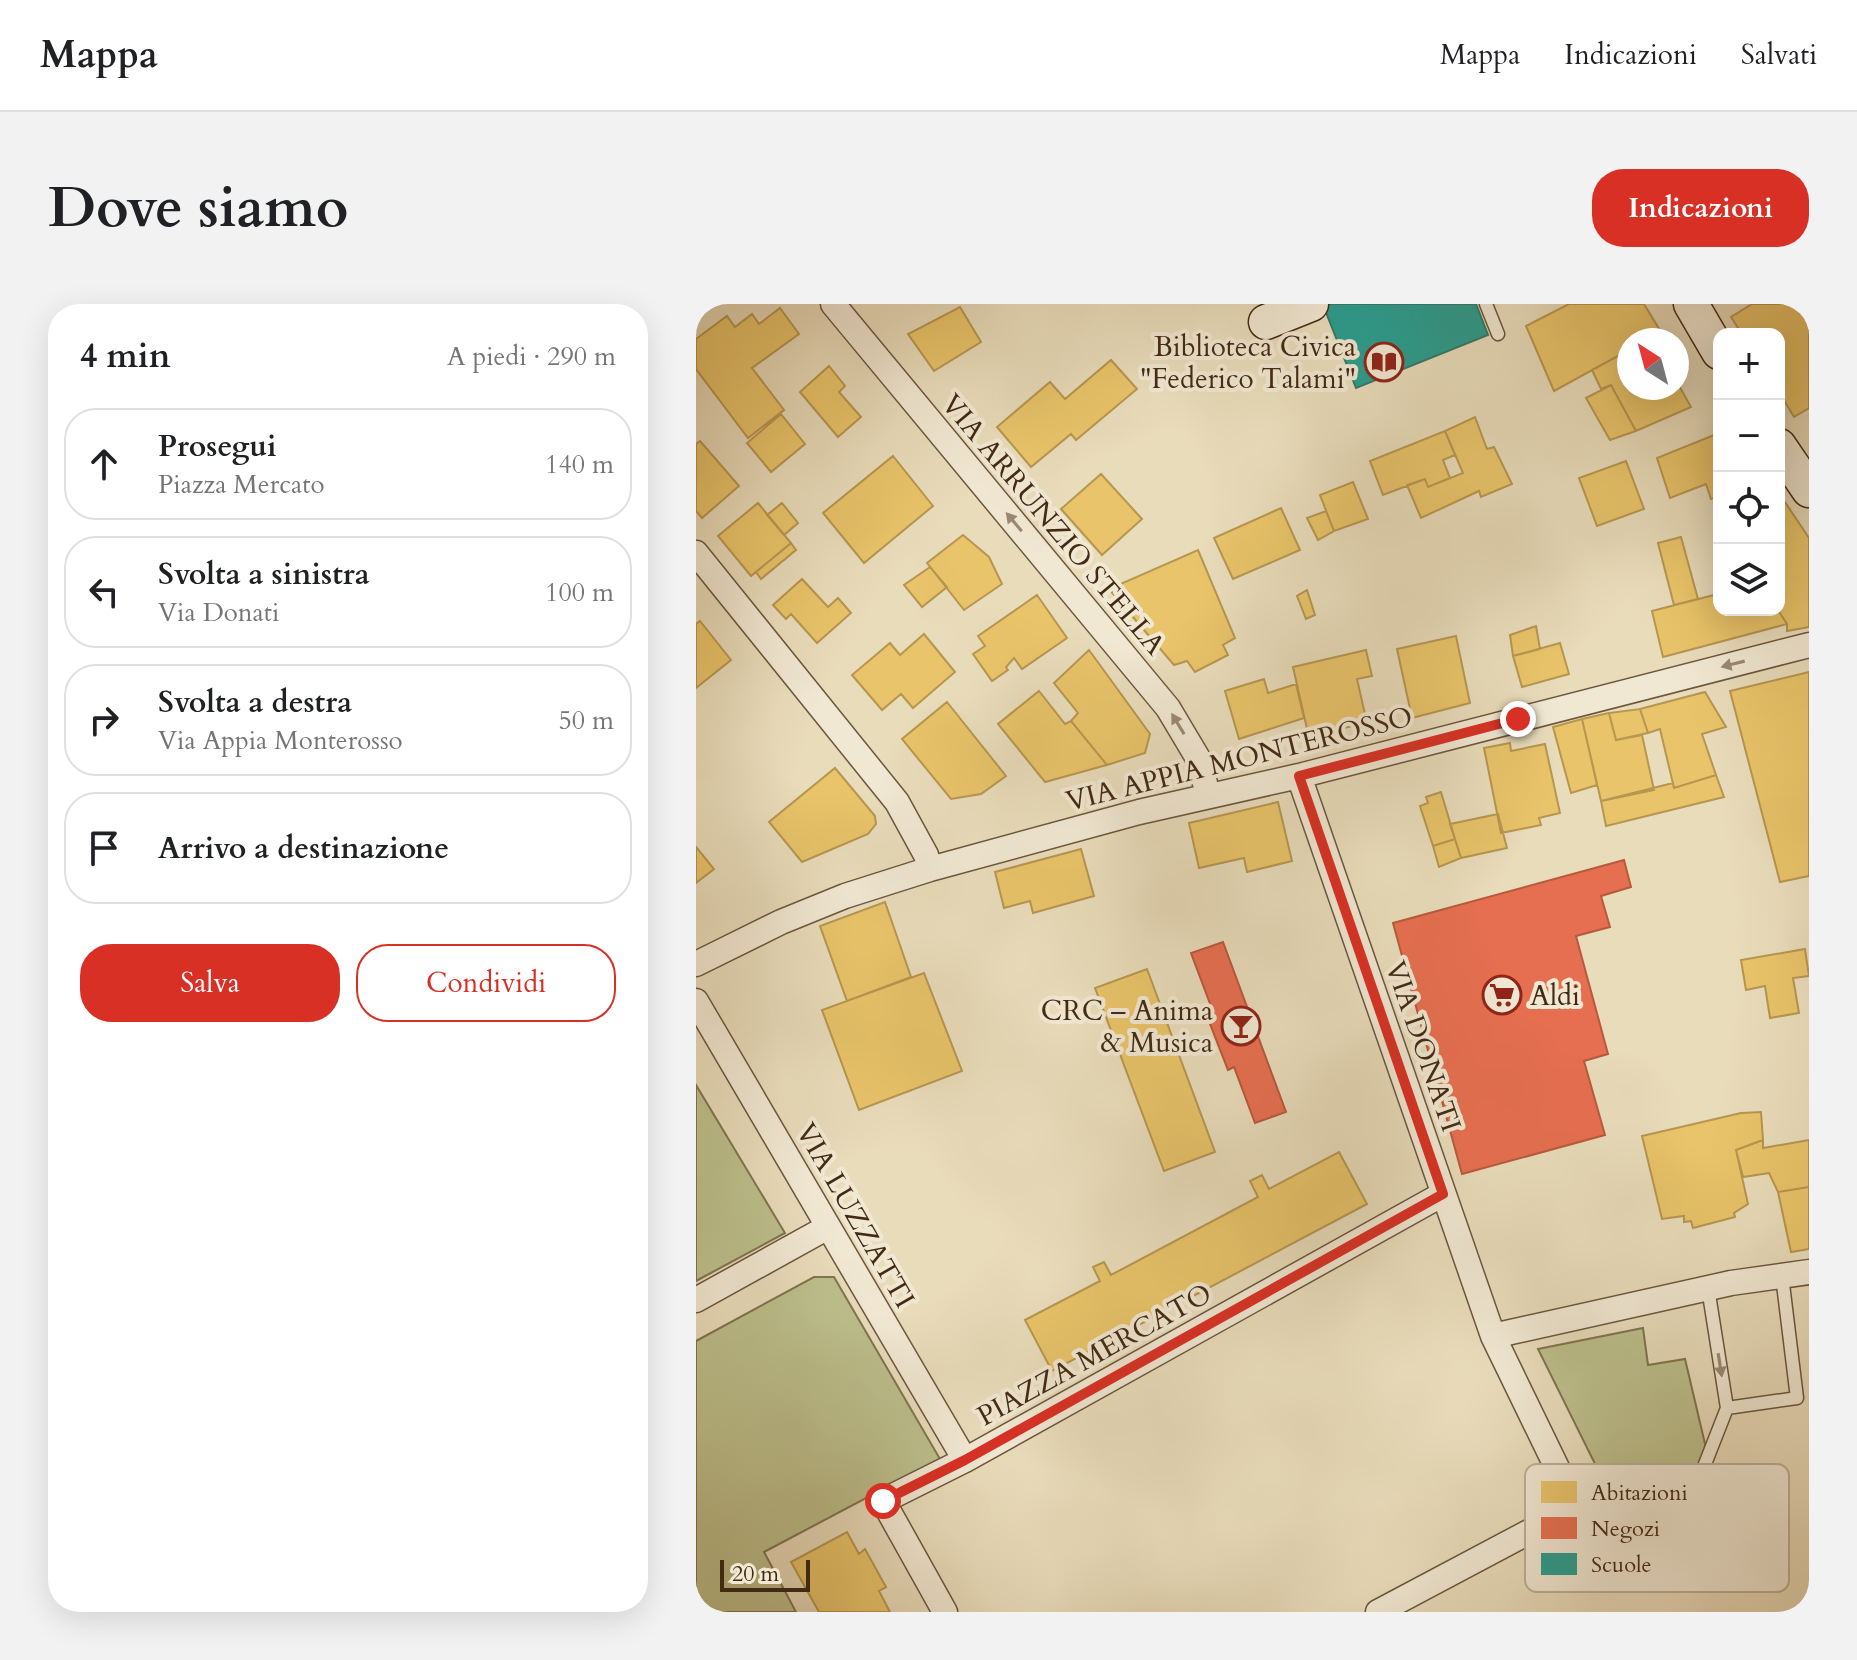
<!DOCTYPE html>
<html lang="it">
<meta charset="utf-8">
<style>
body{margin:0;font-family:Cardo,serif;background:#f2f2f2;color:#202124}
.controls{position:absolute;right:24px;top:24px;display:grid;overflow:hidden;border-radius:16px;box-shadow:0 8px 32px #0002}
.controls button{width:72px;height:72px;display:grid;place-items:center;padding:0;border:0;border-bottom:2px solid #e0e0e0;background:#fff;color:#202124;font:40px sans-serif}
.compass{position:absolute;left:921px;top:24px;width:72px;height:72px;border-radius:50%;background:#fff;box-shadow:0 8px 32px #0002;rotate:324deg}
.scale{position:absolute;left:24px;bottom:20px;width:90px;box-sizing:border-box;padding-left:8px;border:4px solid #432a13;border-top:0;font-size:22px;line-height:28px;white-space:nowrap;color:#432a13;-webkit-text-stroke:6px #f1e8d3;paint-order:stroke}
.stop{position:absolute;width:24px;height:24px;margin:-18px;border:6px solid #d93025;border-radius:50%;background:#fff}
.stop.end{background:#d93025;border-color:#fff;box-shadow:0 2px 8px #0008}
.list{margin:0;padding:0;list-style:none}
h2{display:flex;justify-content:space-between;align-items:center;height:104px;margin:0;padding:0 32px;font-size:34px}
h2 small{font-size:26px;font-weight:400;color:#757577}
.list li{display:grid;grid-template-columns:52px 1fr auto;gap:24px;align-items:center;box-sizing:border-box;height:112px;margin:0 16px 16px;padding:0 16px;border:2px solid #e0e0e0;border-radius:32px}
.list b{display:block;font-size:30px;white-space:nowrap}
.list p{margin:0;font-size:26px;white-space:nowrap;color:#757577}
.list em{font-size:26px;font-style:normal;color:#757577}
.actions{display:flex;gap:16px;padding:24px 32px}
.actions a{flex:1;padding:18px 0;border:2px solid #d93025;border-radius:32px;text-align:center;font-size:28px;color:#d93025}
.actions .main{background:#d93025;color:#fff}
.icon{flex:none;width:44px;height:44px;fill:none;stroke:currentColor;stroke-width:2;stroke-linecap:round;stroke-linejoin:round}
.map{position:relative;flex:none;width:1113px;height:1308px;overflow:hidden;border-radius:32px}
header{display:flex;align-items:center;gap:48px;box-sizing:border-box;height:112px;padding:0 40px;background:#fff;border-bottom:2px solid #e0e0e0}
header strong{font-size:38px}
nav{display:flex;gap:44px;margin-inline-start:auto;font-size:28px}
.intro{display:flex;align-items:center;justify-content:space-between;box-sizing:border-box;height:192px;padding:0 48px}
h1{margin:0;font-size:56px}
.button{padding:20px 36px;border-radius:32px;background:#d93025;color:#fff;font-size:28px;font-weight:700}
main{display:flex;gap:48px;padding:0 48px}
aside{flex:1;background:#fff;border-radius:32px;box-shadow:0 8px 32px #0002}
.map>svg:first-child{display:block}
.green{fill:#bcbf8c;stroke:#807450;stroke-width:2}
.homes{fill:#e9c46a;stroke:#b79650;stroke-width:2}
.shops{fill:#e76f51;stroke:#b65a3e;stroke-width:2}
.schools{fill:#2a9d8f;stroke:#327a6a;stroke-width:2}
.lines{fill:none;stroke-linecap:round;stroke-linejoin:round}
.lane-casing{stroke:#6c563d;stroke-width:15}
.street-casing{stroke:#6c563d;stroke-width:27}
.secondary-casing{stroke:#432a13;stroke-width:37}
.lane{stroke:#f1e8d3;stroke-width:12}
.street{stroke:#f1e8d3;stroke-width:24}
.secondary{stroke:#f1e8d3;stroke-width:34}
.oneway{fill:#9a8973}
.route{stroke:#d93025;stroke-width:10}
.labels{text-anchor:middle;stroke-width:8;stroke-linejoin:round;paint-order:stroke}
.poi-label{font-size:28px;fill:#432a13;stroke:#f1e8d3;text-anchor:end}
.street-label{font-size:28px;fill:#432a13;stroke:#f1e8d3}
.key{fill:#f1e8d3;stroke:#bdaf99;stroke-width:2}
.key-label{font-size:22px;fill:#432a13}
</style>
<header>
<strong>Mappa</strong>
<nav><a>Mappa</a><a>Indicazioni</a><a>Salvati</a></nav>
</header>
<div class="intro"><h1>Dove siamo</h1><a class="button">Indicazioni</a></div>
<main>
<aside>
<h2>4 min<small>A piedi · 290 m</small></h2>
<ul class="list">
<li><svg class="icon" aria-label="ahead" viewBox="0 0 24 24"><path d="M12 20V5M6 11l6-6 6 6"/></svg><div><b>Prosegui</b><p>Piazza Mercato</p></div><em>140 m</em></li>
<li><svg class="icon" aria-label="left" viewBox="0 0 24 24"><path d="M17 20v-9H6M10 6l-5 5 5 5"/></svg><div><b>Svolta a sinistra</b><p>Via Donati</p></div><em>100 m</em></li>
<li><svg class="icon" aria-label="right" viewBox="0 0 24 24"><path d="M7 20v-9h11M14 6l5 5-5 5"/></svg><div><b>Svolta a destra</b><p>Via Appia Monterosso</p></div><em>50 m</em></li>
<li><svg class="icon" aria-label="arrive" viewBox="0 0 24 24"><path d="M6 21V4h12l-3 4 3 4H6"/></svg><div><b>Arrivo a destinazione</b></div></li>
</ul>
<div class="actions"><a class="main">Salva</a><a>Condividi</a></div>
</aside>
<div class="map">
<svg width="1113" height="1308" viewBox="0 0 1113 1308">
<rect width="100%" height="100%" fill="#e9dcbb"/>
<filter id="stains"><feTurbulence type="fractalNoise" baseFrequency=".0025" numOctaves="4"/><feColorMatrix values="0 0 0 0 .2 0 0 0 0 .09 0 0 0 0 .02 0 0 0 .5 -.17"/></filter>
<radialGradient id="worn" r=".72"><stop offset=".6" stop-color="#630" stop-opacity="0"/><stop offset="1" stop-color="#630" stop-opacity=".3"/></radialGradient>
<path class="green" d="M 0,781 L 89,929 L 0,977 Z
M 118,973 L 138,973 L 244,1155 L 68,1248 L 100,1308 L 0,1308 L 0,1037 Z
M 947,1024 L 952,1061 L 989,1055 L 1010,1144 L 997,1171 L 906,1174 L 842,1045 Z"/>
<path class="homes" d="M 0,0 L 15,0 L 0,8 Z
M 873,0 L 948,0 L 965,28 L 951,36 L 933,36 L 933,46 L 858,87 L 830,22 Z
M 1056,0 L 1100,0 L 1113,21 L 1113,104 L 1098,113 L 1083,88 L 1083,30 L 1046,30 L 1035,13 Z
M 264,3 L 285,38 L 238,67 L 212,30 Z
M 84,4 L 103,30 L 56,64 L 88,106 L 52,134 L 0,65 L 0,35 L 31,12 L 39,23 L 56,10 L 63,20 Z
M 933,46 L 933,84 L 981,84 L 981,78 L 995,103 L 940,127 L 915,81 L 905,85 L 896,66 Z
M 415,56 L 441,85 L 380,136 L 375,130 L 335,163 L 301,123 L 354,78 L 369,95 Z
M 133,62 L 149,82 L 143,88 L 165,113 L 142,133 L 104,88 Z
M 915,81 L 940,127 L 914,136 L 890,94 Z
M 85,110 L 109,140 L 75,168 L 51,139 Z
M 779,113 L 791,145 L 798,143 L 816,180 L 785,193 L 783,187 L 725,214 L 711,181 L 729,175 L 732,183 L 767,169 L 749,127 Z
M 749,127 L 759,151 L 747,156 L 754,174 L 732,183 L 729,175 L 687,191 L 674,157 Z
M 1023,129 L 1023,192 L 1015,195 L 1010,180 L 974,194 L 961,154 Z
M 4,137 L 43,182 L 6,214 L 0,207 L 0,140 Z
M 197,152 L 237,202 L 168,259 L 127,209 Z
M 930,157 L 948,205 L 901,222 L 883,174 Z
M 405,170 L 446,215 L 406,251 L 365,205 Z
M 657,178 L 672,215 L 638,227 L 624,191 Z
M 1083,189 L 1113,234 L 1113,323 L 1091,327 L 1091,320 L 1082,306 Z
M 62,199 L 95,239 L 55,272 L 22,232 Z
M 86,199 L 102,219 L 88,231 L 71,211 Z
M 585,204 L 604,246 L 537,275 L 518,234 Z
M 630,207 L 638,227 L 622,236 L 611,214 Z
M 267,231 L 293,253 L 306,280 L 268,306 L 231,259 Z
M 985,233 L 1002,295 L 978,301 L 962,239 Z
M 95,239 L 100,246 L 65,275 L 60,268 Z
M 502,246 L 539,334 L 527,341 L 532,351 L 499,368 L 491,357 L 478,361 L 413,285 Z
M 234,263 L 251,283 L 226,303 L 208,281 Z
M 106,275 L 132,303 L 142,294 L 155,309 L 121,339 L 95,310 L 90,315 L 77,301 Z
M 611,286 L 619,311 L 610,315 L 601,292 Z
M 341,291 L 371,334 L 326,365 L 318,354 L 310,363 L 312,366 L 296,377 L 277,350 L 289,342 L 282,332 Z
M 1018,291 L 1020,295 L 1023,294 L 1023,306 L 1082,306 L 1091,320 L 967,353 L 956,307 Z
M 4,317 L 35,356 L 0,384 L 0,320 Z
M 840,322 L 844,345 L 817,352 L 814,331 Z
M 228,330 L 259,368 L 217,404 L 205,390 L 186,406 L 156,371 L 194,339 L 204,351 Z
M 760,332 L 774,399 L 716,414 L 701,345 Z
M 864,339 L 873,370 L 826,383 L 817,352 Z
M 393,346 L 454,430 L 449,449 L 411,461 L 375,417 L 382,409 L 358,379 Z
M 670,346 L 676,372 L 661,375 L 671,419 L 638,426 L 639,432 L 614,438 L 597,363 Z
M 1113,368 L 1113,572 L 1084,578 L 1034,387 Z
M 568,375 L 572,389 L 600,380 L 608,414 L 543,435 L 529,387 Z
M 343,387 L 369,420 L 375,417 L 411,461 L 349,478 L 302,420 Z
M 1009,388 L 1030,423 L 1006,430 L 1020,471 L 978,484 L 964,425 L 952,429 L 944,405 Z
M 251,398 L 310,472 L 285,490 L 255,495 L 206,435 Z
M 944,405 L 952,429 L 920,436 L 913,409 Z
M 913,409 L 920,436 L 946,431 L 958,486 L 905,497 L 886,415 Z
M 886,415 L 901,481 L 875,489 L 857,423 Z
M 814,439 L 815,447 L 849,440 L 864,509 L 843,514 L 845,521 L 805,529 L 788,444 Z
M 139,464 L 179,512 L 180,520 L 172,530 L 106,558 L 73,518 Z
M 1020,471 L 1028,493 L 910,522 L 905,497 L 977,479 L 978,484 Z
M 745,488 L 759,535 L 737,542 L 724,502 L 732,499 L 730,493 Z
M 582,498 L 596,557 L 551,568 L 548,554 L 503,564 L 493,519 Z
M 802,510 L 811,544 L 765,554 L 754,520 Z
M 759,535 L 765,554 L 743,563 L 737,542 Z
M 0,543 L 18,565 L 0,579 Z
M 385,545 L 398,592 L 337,609 L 334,597 L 308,604 L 299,568 Z
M 189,598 L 215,673 L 151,697 L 124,622 Z
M 1109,645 L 1113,672 L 1097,674 L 1103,709 L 1074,714 L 1069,682 L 1050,686 L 1045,656 Z
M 451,665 L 519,848 L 468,867 L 399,684 Z
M 228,669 L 266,767 L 163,806 L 126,706 Z
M 1065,808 L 1067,836 L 1040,846 L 1052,900 L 1038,909 L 1039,913 L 997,924 L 995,917 L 988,918 L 988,912 L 966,915 L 946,832 L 1045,809 Z
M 1067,836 L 1067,844 L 1113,836 L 1113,883 L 1082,888 L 1073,869 L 1047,873 L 1040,846 Z
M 643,848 L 671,900 L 356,1067 L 329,1016 L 404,977 L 397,963 L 408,958 L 415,971 L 562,893 L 554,877 L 566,871 L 573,885 Z
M 1113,883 L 1113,945 L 1095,948 L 1082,888 Z
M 151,1228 L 163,1250 L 169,1245 L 190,1283 L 183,1287 L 194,1308 L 123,1308 L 95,1258 Z"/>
<path class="shops" d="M 928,556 L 935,583 L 905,592 L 914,623 L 880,632 L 912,750 L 888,757 L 909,831 L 766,870 L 697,619 Z
M 527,638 L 590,808 L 559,819 L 538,763 L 532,766 L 509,707 L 516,705 L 495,649 Z"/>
<path class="schools" d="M 631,0 L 780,0 L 792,31 L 660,84 L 627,1 Z"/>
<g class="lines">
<g class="lane-casing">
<path id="lane" d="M 790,0 L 802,30
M 1012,984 L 1031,1104 L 1101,1094 L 1086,972
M 880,1203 L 1002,1178 L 1031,1104"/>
</g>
<g class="street-casing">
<path id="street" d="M 137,0 L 472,404 L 503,456 L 512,491
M 0,249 L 201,498 L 230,551 L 234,565
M 603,472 L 797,1032 L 880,1203 L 682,1308
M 0,660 L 85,618 L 149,592 L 234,565 L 443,508 L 603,472 L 1113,341
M 0,697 L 269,1156
M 0,996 L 132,923
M 797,1032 L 1035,979 L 1113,968
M 249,1308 L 187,1197 L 269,1156 L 747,890"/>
</g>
<g class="secondary-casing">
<path id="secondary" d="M 995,0 L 1023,48
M 570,18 L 615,0
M 1083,142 L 1113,186"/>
</g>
<use href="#lane" class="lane"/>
<use href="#street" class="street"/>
<use href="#secondary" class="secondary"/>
</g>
<defs><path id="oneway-solid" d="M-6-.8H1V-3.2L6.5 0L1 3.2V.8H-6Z" transform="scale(2)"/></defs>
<g class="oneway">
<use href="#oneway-solid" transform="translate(318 218) rotate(-130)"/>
<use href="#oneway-solid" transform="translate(1037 360) rotate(166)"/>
<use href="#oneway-solid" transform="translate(482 420) rotate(-121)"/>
<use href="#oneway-solid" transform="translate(1024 1061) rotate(81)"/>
</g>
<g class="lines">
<path class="route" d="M 187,1197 L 269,1156 L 747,890 L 603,472 L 822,415"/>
</g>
<defs>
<g id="library-ring" transform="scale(2)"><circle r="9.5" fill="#f1e8d3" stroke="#8f2418" stroke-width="1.5"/><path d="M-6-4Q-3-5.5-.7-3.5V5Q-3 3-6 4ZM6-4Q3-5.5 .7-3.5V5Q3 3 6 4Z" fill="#8f2418"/></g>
<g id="supermarket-ring" transform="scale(2)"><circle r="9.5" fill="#f1e8d3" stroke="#8f2418" stroke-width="1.5"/><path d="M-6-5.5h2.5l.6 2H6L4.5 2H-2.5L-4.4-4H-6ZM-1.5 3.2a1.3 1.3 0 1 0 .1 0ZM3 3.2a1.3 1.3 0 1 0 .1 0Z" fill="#8f2418"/></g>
<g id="bar-ring" transform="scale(2)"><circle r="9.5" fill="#f1e8d3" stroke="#8f2418" stroke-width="1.5"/><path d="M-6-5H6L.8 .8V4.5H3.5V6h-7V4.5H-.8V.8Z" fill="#8f2418"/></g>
</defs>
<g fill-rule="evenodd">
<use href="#library-ring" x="688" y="58"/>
<use href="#supermarket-ring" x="806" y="691"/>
<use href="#bar-ring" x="545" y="722"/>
</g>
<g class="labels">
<g class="poi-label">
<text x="660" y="52">Biblioteca Civica<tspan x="660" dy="32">"Federico Talami"</tspan></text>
<text x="834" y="701" text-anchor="start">Aldi</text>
<text x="517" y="716">CRC – Anima<tspan x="517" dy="32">&amp; Musica</tspan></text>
</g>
<g class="street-label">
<text transform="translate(358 220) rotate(50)" y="10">VIA ARRUNZIO STELLA</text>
<text transform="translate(543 454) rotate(-14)" y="10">VIA APPIA MONTEROSSO</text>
<text transform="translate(728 742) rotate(71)" y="10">VIA DONATI</text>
<text transform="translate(160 911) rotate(60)" y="10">VIA LUZZATTI</text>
<text transform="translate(398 1050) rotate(-29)" y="10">PIAZZA MERCATO</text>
</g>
</g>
<rect x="829" y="1160" width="264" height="128" rx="12" class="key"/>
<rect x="845" y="1177" width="36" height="22" fill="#e9c46a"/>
<rect x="845" y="1213" width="36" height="22" fill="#e76f51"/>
<rect x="845" y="1249" width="36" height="22" fill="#2a9d8f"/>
<g class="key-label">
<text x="895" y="1196">Abitazioni</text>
<text x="895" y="1232">Negozi</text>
<text x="895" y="1268">Scuole</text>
</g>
<rect width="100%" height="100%" filter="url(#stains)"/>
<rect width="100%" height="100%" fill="url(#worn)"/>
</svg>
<div class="controls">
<button>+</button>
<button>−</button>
<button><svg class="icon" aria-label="locate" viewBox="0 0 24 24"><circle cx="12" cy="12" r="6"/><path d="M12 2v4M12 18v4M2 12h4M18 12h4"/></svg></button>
<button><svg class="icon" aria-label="layers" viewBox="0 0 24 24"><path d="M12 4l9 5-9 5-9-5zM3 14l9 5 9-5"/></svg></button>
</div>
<svg class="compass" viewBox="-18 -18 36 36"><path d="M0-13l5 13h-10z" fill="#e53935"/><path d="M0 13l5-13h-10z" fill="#757577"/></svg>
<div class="scale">20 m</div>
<div class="stop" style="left:187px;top:1197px"></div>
<div class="stop end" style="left:822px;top:415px"></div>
</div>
</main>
